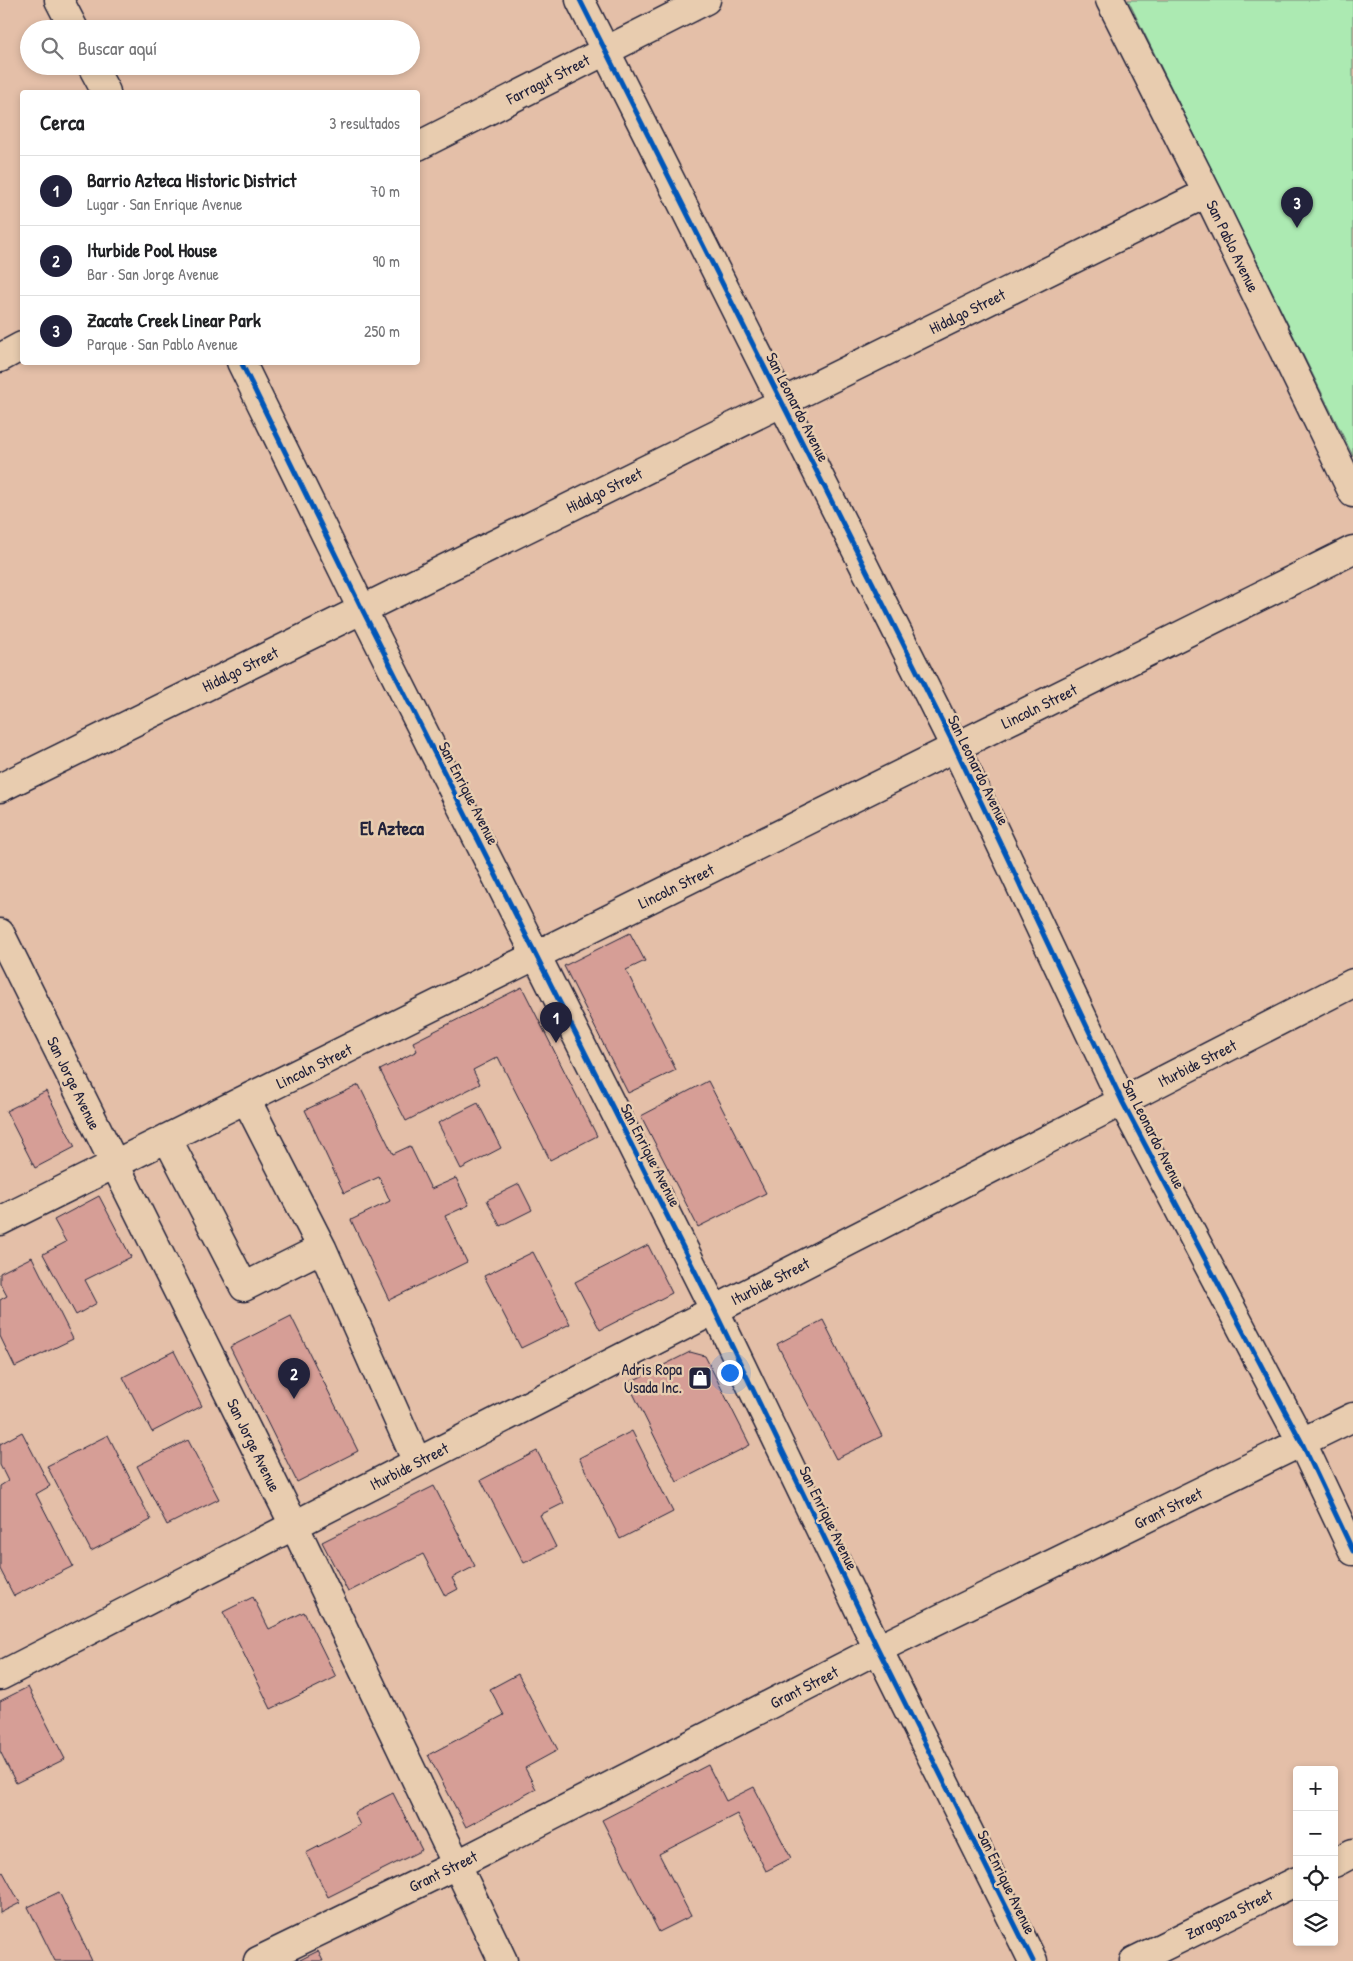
<!DOCTYPE html>
<html lang="es">
<meta charset="utf-8">
<style>
body{margin:0;font-family:"Patrick Hand",sans-serif;background:#f2f2f2;color:#202124}
.controls{position:absolute;right:15px;bottom:15px;display:grid;overflow:hidden;border-radius:5px;box-shadow:0 2px 8px #0003}
.controls button{width:45px;height:45px;display:grid;place-items:center;padding:0;border:0;border-bottom:1px solid #e0e0e0;background:#fff;color:#202124;font:25px sans-serif}
.you{position:absolute;left:729px;top:1372px;width:18px;height:18px;margin:-12px;border:4px solid #fff;border-radius:50%;background:#1a73e8;box-shadow:0 0 0 8px #1a73e833}
.badge{display:grid;place-items:center;width:32px;height:32px;border-radius:50%;background:#22223b;color:#fff;font-size:16px;font-weight:700}
.pin{position:absolute;translate:-50% -41px;filter:drop-shadow(0 1px 2px #0008)}
.pin::after{content:'';position:absolute;top:26px;width:18px;height:15px;background:inherit;clip-path:polygon(0 0,100% 0,50% 100%)}
.list{margin:0;padding:0;list-style:none}
h2{display:flex;justify-content:space-between;align-items:center;height:65px;margin:0;padding:0 20px;font-size:21px}
h2 small{font-size:16px;font-weight:400;color:#757577}
.list li{display:grid;grid-template-columns:32px 1fr auto;gap:15px;align-items:center;box-sizing:border-box;height:70px;padding:0 20px;border-top:1px solid #e0e0e0}
.list b{display:block;font-size:19px;white-space:nowrap}
.list p{margin:0;font-size:16px;white-space:nowrap;color:#757577}
.list em{font-size:16px;font-style:normal;color:#757577}
.icon{flex:none;width:28px;height:28px;fill:none;stroke:currentColor;stroke-width:2;stroke-linecap:round;stroke-linejoin:round}
.map{position:relative;flex:none;width:1353px;height:1961px;overflow:hidden}
.search{position:absolute;background:#fff;box-shadow:0 2px 8px #0003;left:20px;top:20px;width:400px;height:55px;display:flex;align-items:center;gap:12px;box-sizing:border-box;padding:0 18px;border-radius:28px;color:#757577;font-size:19px}
.panel{position:absolute;background:#fff;box-shadow:0 2px 8px #0003;left:20px;top:90px;width:400px;height:275px;border-radius:5px}
.map>svg:first-child{display:block}
.green{fill:#aceab2;stroke:#678676}
.building{fill:#d69e96;stroke:#22223b}
.lines{fill:none;stroke-linecap:round;stroke-linejoin:round}
.minor-casing{stroke:#22223b;stroke-width:31}
.minor{stroke:#e8ccaf;stroke-width:28}
.cycleway-casing{stroke:#e8ccaf;stroke-width:8}
.cycleway{stroke:#0057b8;stroke-width:5}
.labels{text-anchor:middle;stroke-width:5;stroke-linejoin:round;paint-order:stroke}
.street-label{font-size:16px;fill:#22223b;stroke:#e8ccaf}
.poi-label{font-size:16px;fill:#22223b;stroke:#e8ccaf;text-anchor:end}
.quarter-label{font-size:19px;font-weight:bold;fill:#22223b;stroke:#e8ccaf}
</style>
<div class="map">
<svg width="1353" height="1961" viewBox="0 0 1353 1961">
<rect width="100%" height="100%" fill="#e4bfa8"/>
<filter id="ink" filterUnits="userSpaceOnUse"><feTurbulence type="fractalNoise" baseFrequency=".02" numOctaves="2"/><feDisplacementMap in="SourceGraphic" scale="10" xChannelSelector="R" yChannelSelector="G"/><feConvolveMatrix kernelMatrix="1 2 1 2 8 2 1 2 1" color-interpolation-filters="sRGB"/></filter>
<g filter="url(#ink)">
<path class="green" d="M 1128,0 L 1353,0 L 1353,456 Z"/>
<path class="building" d="M 630,933 L 645,961 L 626,970 L 676,1070 L 628,1093 L 564,966 Z
M 522,987 L 597,1136 L 550,1160 L 498,1057 L 473,1070 L 480,1084 L 406,1121 L 380,1070 L 417,1051 L 413,1042 Z
M 708,1081 L 766,1193 L 698,1227 L 641,1116 Z
M 359,1085 L 393,1154 L 410,1146 L 431,1189 L 456,1178 L 469,1205 L 445,1216 L 467,1262 L 389,1300 L 351,1220 L 390,1201 L 379,1177 L 344,1193 L 305,1110 Z
M 46,1091 L 75,1147 L 35,1168 L 6,1111 Z
M 478,1103 L 501,1148 L 461,1169 L 438,1123 Z
M 519,1184 L 532,1210 L 500,1226 L 487,1200 Z
M 99,1196 L 131,1257 L 85,1280 L 97,1303 L 76,1315 L 43,1254 L 66,1242 L 54,1220 Z
M 648,1245 L 672,1293 L 600,1330 L 575,1282 Z
M 533,1252 L 570,1324 L 521,1348 L 484,1276 Z
M 32,1257 L 73,1339 L 15,1367 L 0,1336 L 0,1300 L 7,1296 L 0,1283 L 0,1273 Z
M 291,1316 L 358,1451 L 297,1482 L 230,1347 Z
M 823,1320 L 882,1436 L 836,1459 L 777,1344 Z
M 174,1351 L 202,1406 L 152,1432 L 123,1377 Z
M 690,1352 L 705,1356 L 750,1445 L 677,1482 L 628,1383 Z
M 632,1431 L 673,1512 L 620,1539 L 579,1458 Z
M 22,1432 L 50,1486 L 36,1494 L 73,1566 L 14,1596 L 0,1569 L 0,1486 L 8,1481 L 0,1465 L 0,1444 Z
M 108,1435 L 151,1520 L 91,1551 L 47,1466 Z
M 188,1440 L 219,1499 L 167,1525 L 137,1466 Z
M 537,1451 L 564,1503 L 540,1515 L 556,1547 L 524,1563 L 481,1480 Z
M 434,1486 L 475,1566 L 452,1578 L 458,1589 L 445,1596 L 423,1554 L 348,1592 L 322,1542 Z
M 253,1597 L 269,1629 L 304,1612 L 336,1677 L 271,1709 L 223,1612 Z
M 518,1674 L 558,1750 L 525,1768 L 536,1789 L 466,1827 L 428,1755 L 504,1715 L 490,1689 Z
M 28,1687 L 65,1759 L 16,1783 L 0,1751 L 0,1701 Z
M 708,1765 L 726,1801 L 754,1787 L 791,1858 L 766,1871 L 737,1814 L 659,1854 L 691,1916 L 659,1932 L 602,1820 Z
M 393,1793 L 422,1850 L 328,1897 L 306,1853 L 360,1825 L 354,1813 Z
M 3,1872 L 20,1903 L 0,1913 L 0,1874 Z
M 59,1892 L 92,1961 L 55,1961 L 28,1907 Z
M 318,1951 L 323,1961 L 298,1961 Z"/>
<g class="lines">
<g class="minor-casing">
<path id="minor" d="M 59,0 L 74,29
M 580,0 L 955,747 L 1122,1101 L 1302,1443 L 1353,1551
M 1110,0 L 1207,193 L 1353,493
M 92,66 L 106,92
M 418,146 L 706,0
M 0,358 L 22,346
M 241,362 L 362,609 L 714,1309 L 878,1649 L 1033,1961
M 0,788 L 1207,193
M 0,933 L 294,1525 L 503,1961
M 246,1099 L 322,1248
M 167,1138 L 244,1287 L 322,1248 L 417,1462
M 0,1221 L 1353,550
M 0,1676 L 1353,983
M 1334,1863 L 1353,1853
M 258,1961 L 456,1865 L 878,1649 L 1353,1417
M 1134,1961 L 1297,1881"/>
</g>
<use href="#minor" class="minor"/>
<g class="cycleway-casing">
<path id="cycleway" d="M 580,0 L 955,747 L 1122,1101 L 1302,1443 L 1353,1551
M 241,362 L 362,609 L 714,1309 L 878,1649 L 1033,1961"/>
</g>
<use href="#cycleway" class="cycleway"/>
</g>
</g>
<defs>
<g id="shop-square" transform="scale(1.25)"><rect x="-9" y="-9" width="18" height="18" rx="4" fill="#22223b" stroke="#e8ccaf"/><path d="M-5-2.5h2.3a2.7 3.5 0 0 1 5.4 0H5L5.5 6h-11ZM-1.5-2.5h3a1.5 2.3 0 0 0-3 0Z" fill="#fff"/></g>
</defs>
<g fill-rule="evenodd">
<use href="#shop-square" x="700" y="1378"/>
</g>
<g class="labels">
<g class="street-label">
<text transform="translate(548 79) rotate(-27)" y="6">Farragut Street</text>
<text transform="translate(1233 246) rotate(64)" y="6">San Pablo Avenue</text>
<text transform="translate(967 311) rotate(-26)" y="6">Hidalgo Street</text>
<text transform="translate(798 407) rotate(63)" y="6">San Leonardo Avenue</text>
<text transform="translate(604 490) rotate(-26)" y="6">Hidalgo Street</text>
<text transform="translate(240 669) rotate(-26)" y="6">Hidalgo Street</text>
<text transform="translate(1039 706) rotate(-26)" y="6">Lincoln Street</text>
<text transform="translate(979 770) rotate(64)" y="6">San Leonardo Avenue</text>
<text transform="translate(469 793) rotate(63)" y="6">San Enrique Avenue</text>
<text transform="translate(676 886) rotate(-26)" y="6">Lincoln Street</text>
<text transform="translate(1197 1063) rotate(-27)" y="6">Iturbide Street</text>
<text transform="translate(314 1066) rotate(-26)" y="6">Lincoln Street</text>
<text transform="translate(74 1083) rotate(64)" y="6">San Jorge Avenue</text>
<text transform="translate(1154 1134) rotate(63)" y="6">San Leonardo Avenue</text>
<text transform="translate(651 1155) rotate(63)" y="6">San Enrique Avenue</text>
<text transform="translate(770 1281) rotate(-27)" y="6">Iturbide Street</text>
<text transform="translate(254 1445) rotate(64)" y="6">San Jorge Avenue</text>
<text transform="translate(409 1466) rotate(-27)" y="6">Iturbide Street</text>
<text transform="translate(1168 1508) rotate(-26)" y="6">Grant Street</text>
<text transform="translate(829 1518) rotate(64)" y="6">San Enrique Avenue</text>
<text transform="translate(804 1687) rotate(-27)" y="6">Grant Street</text>
<text transform="translate(443 1871) rotate(-26)" y="6">Grant Street</text>
<text transform="translate(1007 1882) rotate(64)" y="6">San Enrique Avenue</text>
<text transform="translate(1229 1914) rotate(-26)" y="6">Zaragoza Street</text>
</g>
<g class="poi-label">
<text x="682" y="1375">Adris Ropa<tspan x="682" dy="18">Usada Inc.</tspan></text>
</g>
<g class="quarter-label">
<text x="392" y="835">El Azteca</text>
</g>
</g>
</svg>
<div class="controls">
<button>+</button>
<button>−</button>
<button><svg class="icon" aria-label="locate" viewBox="0 0 24 24"><circle cx="12" cy="12" r="6"/><path d="M12 2v4M12 18v4M2 12h4M18 12h4"/></svg></button>
<button><svg class="icon" aria-label="layers" viewBox="0 0 24 24"><path d="M12 4l9 5-9 5-9-5zM3 14l9 5 9-5"/></svg></button>
</div>
<div class="you"></div>
<div class="pin badge" style="left:556px;top:1043px">1</div>
<div class="pin badge" style="left:294px;top:1399px">2</div>
<div class="pin badge" style="left:1297px;top:228px">3</div>
<div class="search"><svg class="icon" aria-label="search" viewBox="0 0 24 24"><circle cx="10" cy="10" r="6"/><path d="M15 15l6 6"/></svg>Buscar aquí</div>
<section class="panel">
<h2>Cerca<small>3 resultados</small></h2>
<ul class="list">
<li><span class="badge">1</span><div><b>Barrio Azteca Historic District</b><p>Lugar · San Enrique Avenue</p></div><em>70 m</em></li>
<li><span class="badge">2</span><div><b>Iturbide Pool House</b><p>Bar · San Jorge Avenue</p></div><em>90 m</em></li>
<li><span class="badge">3</span><div><b>Zacate Creek Linear Park</b><p>Parque · San Pablo Avenue</p></div><em>250 m</em></li>
</ul>
</section>
</div>
